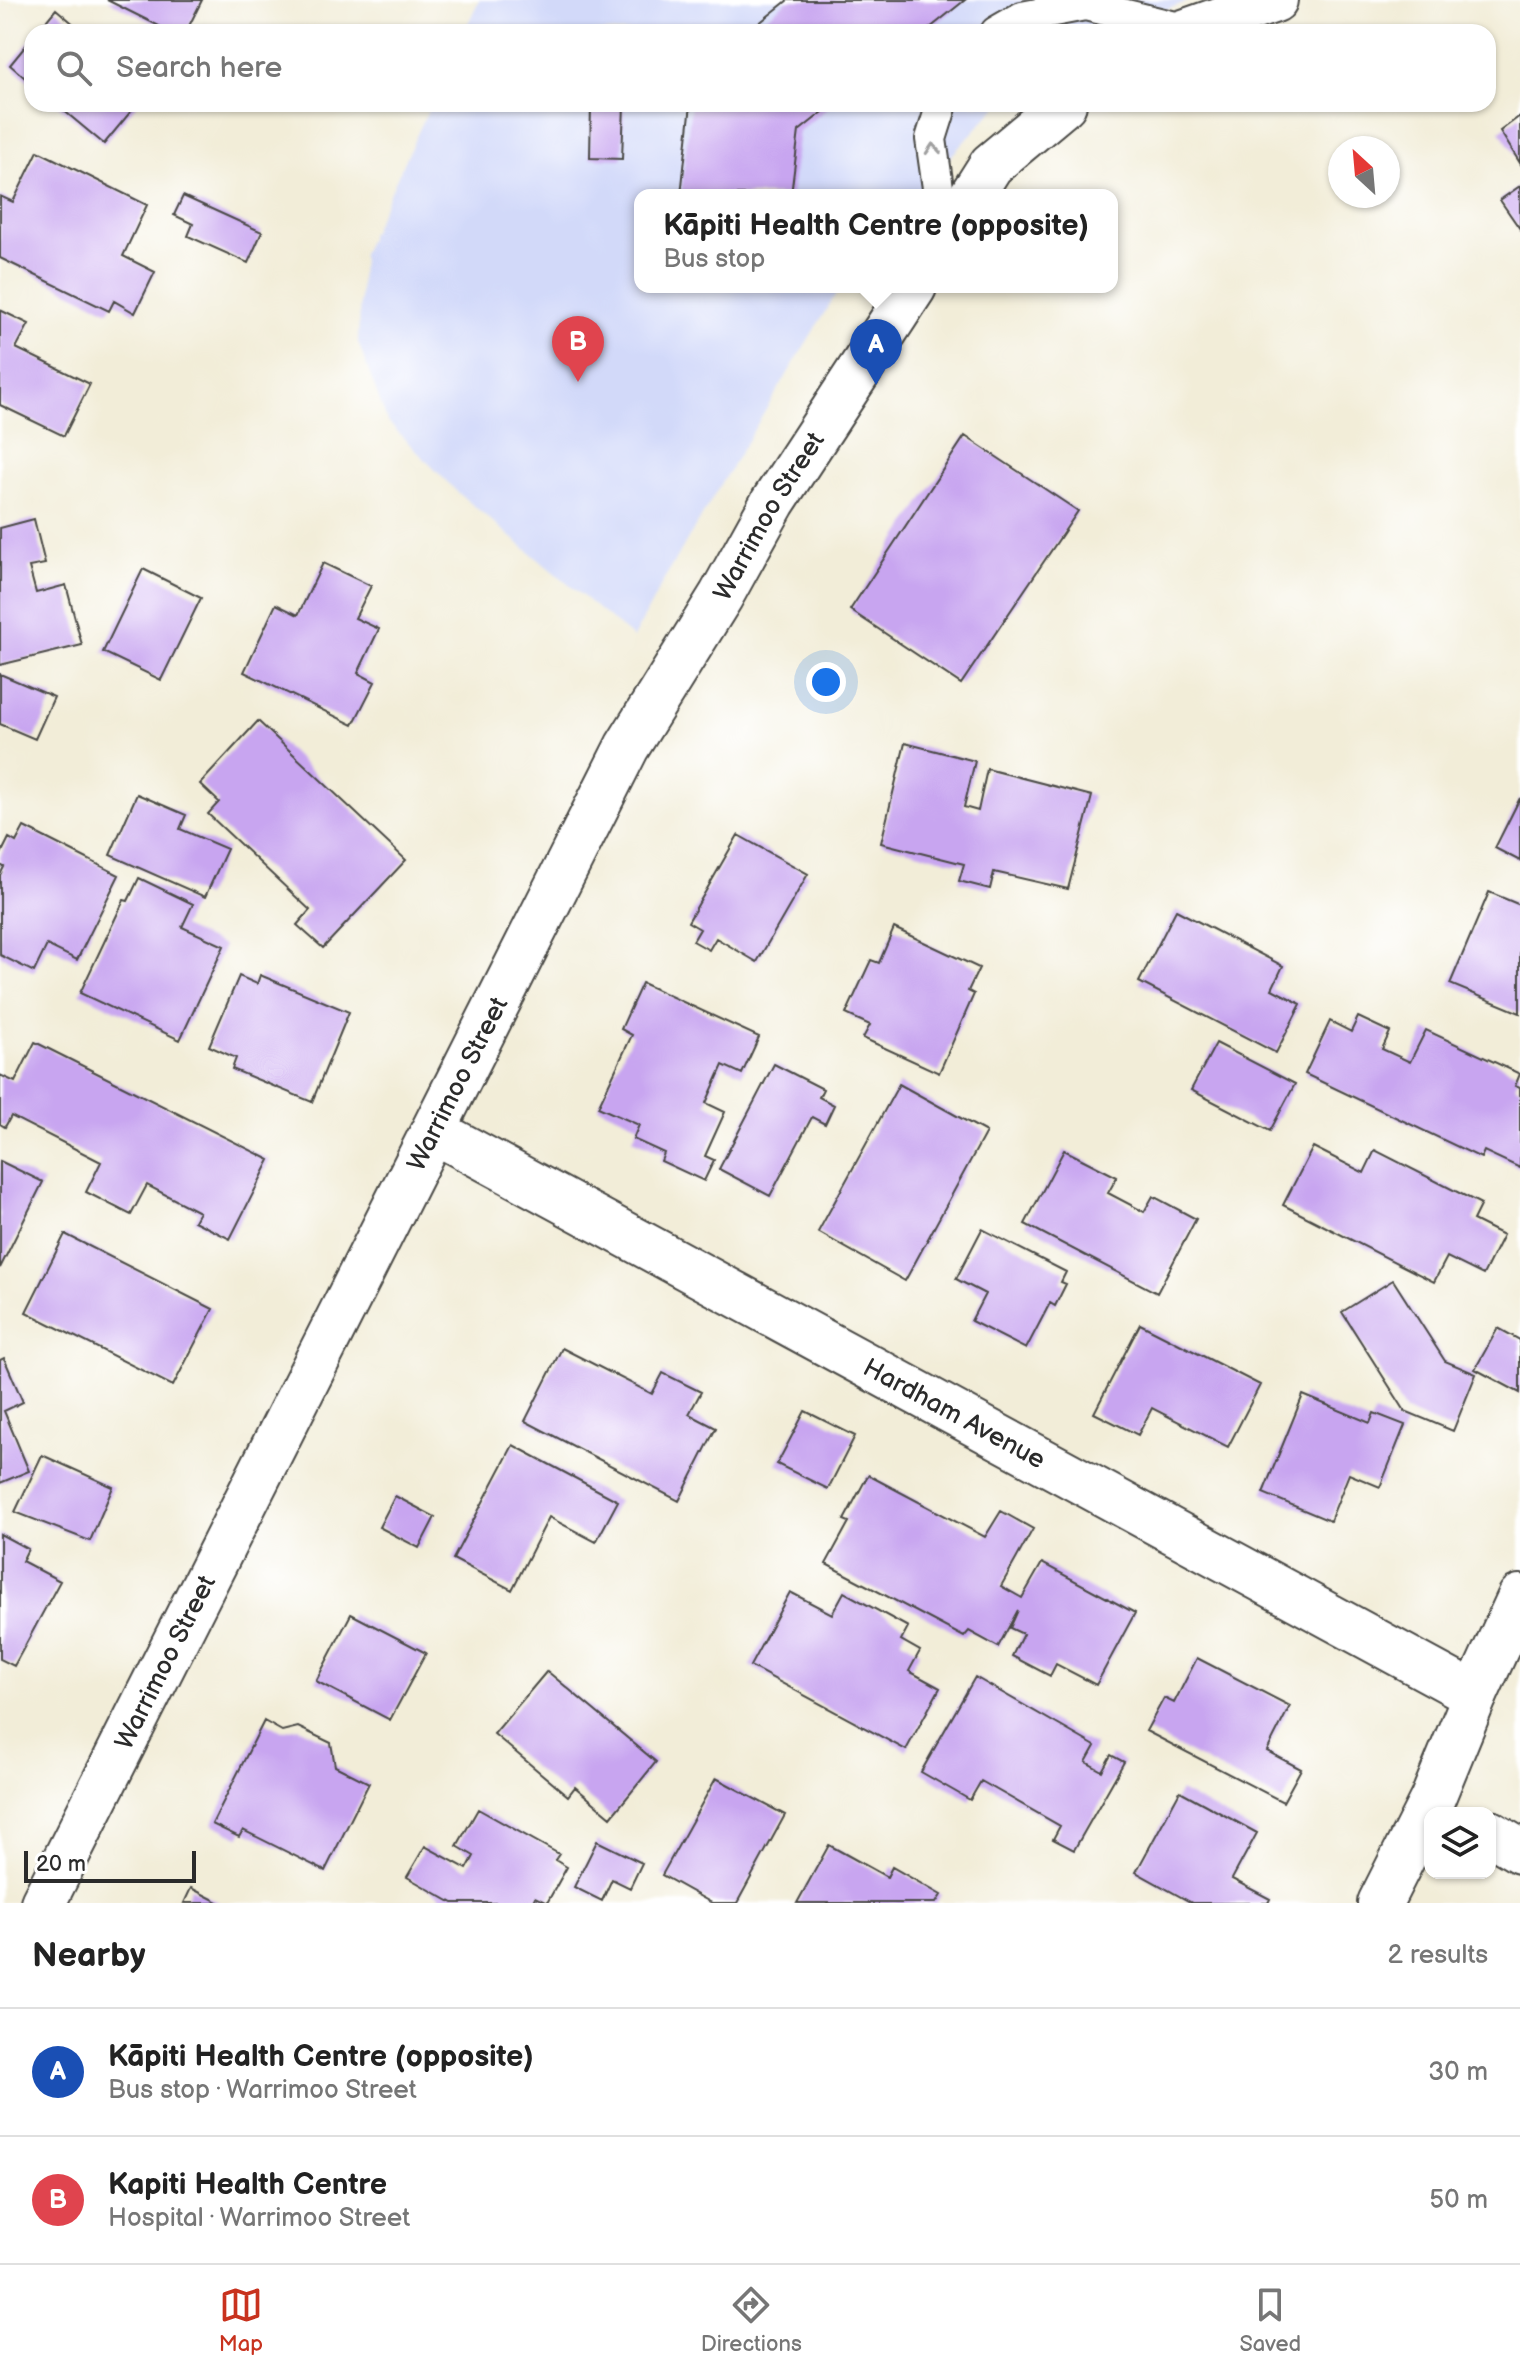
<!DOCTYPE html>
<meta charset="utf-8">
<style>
body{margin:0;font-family:"Balsamiq Sans",sans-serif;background:#f6f6f6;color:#222}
.controls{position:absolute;right:24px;bottom:24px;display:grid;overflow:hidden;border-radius:16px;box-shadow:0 2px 6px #0004}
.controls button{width:72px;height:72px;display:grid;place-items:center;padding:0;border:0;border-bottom:2px solid #e0e0e0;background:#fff;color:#222;font:40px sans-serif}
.compass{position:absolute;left:1328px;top:136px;width:72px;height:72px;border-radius:50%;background:#fff;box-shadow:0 2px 6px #0004;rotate:334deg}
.scale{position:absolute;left:24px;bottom:20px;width:172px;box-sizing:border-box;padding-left:8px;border:4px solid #2b2b2b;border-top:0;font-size:22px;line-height:28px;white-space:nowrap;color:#2b2b2b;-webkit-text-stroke:6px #fff;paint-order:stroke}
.you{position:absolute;left:826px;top:682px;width:28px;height:28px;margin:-20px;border:6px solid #fff;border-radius:50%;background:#1a73e8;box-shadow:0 0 0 12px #1a73e833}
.badge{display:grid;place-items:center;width:52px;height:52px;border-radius:50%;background:#c8321e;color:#fff;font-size:26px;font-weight:700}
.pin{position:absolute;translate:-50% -66px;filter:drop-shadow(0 2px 4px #0008)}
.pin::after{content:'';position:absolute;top:42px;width:28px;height:24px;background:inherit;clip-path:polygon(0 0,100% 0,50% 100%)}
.popup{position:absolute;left:634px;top:189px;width:484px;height:104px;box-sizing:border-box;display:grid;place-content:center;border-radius:16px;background:#fff;filter:drop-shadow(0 2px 6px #0005);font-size:26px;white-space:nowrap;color:#767676}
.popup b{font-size:30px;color:#222}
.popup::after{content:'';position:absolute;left:50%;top:100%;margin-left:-16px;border:16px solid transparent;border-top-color:#fff}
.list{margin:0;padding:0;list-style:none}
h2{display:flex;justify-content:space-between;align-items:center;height:104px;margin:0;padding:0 32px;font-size:34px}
h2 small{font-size:26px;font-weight:400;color:#767676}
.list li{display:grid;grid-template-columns:52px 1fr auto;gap:24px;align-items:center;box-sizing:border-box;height:128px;padding:0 32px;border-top:2px solid #e0e0e0}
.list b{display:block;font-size:30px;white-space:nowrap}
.list p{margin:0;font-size:26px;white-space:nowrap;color:#767676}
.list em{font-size:26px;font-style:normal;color:#767676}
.icon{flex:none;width:44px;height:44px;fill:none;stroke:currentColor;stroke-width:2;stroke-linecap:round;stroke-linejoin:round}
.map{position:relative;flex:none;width:1520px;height:1903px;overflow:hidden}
.search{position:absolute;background:#fff;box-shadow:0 2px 6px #0004;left:24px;right:24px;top:24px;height:88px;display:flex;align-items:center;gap:20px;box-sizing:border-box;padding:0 28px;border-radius:24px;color:#767676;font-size:30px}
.sheet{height:360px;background:#fff}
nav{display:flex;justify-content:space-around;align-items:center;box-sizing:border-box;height:112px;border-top:2px solid #e0e0e0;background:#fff;font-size:22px;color:#767676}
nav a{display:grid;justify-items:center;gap:4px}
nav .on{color:#c8321e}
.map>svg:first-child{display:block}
.built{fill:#d2d9f9}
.building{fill:#c8a5f0}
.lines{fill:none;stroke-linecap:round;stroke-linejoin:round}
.lane-casing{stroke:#494845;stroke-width:34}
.street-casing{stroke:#494845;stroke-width:48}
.lane{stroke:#fff;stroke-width:30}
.street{stroke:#fff;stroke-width:44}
.oneway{stroke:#a0a0a0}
.labels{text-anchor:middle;stroke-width:6;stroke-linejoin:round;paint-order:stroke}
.street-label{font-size:26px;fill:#2b2b2b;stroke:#fff}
</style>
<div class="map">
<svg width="1520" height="1903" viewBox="0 0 1520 1903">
<rect width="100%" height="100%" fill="#fff"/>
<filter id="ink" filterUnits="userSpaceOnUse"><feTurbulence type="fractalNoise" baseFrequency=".0125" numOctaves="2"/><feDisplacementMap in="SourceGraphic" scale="16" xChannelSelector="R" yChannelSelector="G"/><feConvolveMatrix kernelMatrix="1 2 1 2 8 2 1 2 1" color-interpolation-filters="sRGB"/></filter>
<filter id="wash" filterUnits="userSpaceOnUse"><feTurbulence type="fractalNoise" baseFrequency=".006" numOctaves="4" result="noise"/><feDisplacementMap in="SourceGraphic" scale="32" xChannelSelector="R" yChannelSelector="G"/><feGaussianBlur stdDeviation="1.8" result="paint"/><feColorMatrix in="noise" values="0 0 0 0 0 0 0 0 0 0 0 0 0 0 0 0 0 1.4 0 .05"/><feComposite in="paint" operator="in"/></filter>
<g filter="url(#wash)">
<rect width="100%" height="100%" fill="#f2edd8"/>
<path class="built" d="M 479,0 L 1191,0 L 1111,32 L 464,32 Z
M 431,104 L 999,104 L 915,195 L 640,195 L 640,287 L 840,287 L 671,567 L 633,638 L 457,492 L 387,421 L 358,342 L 362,253 Z"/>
<g id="blocks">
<path class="building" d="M 107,0 L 202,0 L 186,32 L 171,32 Z
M 788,0 L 965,0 L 925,32 L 748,32 Z
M 56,9 L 83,32 L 37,32 Z
M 32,38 L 32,84 L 10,65 Z
M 56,104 L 137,104 L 104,144 Z
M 591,104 L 624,104 L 622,159 L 590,158 Z
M 691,104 L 833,104 L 799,131 L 791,195 L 681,195 Z
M 1520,116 L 1520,163 L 1500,131 Z
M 38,151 L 147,205 L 123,256 L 155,272 L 135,313 L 114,301 L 109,311 L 0,258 L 0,196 L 13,202 Z
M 1520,186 L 1520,229 L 1500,200 Z
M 183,196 L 262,232 L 248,263 L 188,236 L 193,224 L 174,215 Z
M 0,310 L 29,324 L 16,348 L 90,384 L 64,436 L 0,405 Z
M 965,436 L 1078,511 L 961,684 L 850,610 Z
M 34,519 L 45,564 L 29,567 L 36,593 L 66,585 L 82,645 L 0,665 L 0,528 Z
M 323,563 L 371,586 L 355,618 L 379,629 L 358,673 L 375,682 L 353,725 L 244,672 L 276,604 L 298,615 Z
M 143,569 L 201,598 L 161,680 L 103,652 Z
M 0,674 L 54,697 L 35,739 L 0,724 Z
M 258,721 L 406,860 L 323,948 L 297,925 L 310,910 L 208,814 L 219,802 L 200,784 Z
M 905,743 L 975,761 L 964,807 L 978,811 L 987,769 L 1092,796 L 1068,889 L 994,872 L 990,889 L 959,881 L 964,864 L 881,843 Z
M 137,794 L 186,815 L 180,829 L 227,849 L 205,897 L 110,855 Z
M 1520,798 L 1520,861 L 1495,848 Z
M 24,827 L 119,875 L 77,960 L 47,945 L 34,972 L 0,955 L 0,875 L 4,867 L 0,865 L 0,856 L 9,838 L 16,842 Z
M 738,835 L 808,874 L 757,962 L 716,938 L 709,950 L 693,941 L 700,929 L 688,922 Z
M 139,878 L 193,904 L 182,927 L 224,946 L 180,1040 L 80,993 L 124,900 L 128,901 Z
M 1489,892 L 1520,905 L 1520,1013 L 1450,984 Z
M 1176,910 L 1283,966 L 1272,989 L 1301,1004 L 1276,1053 L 1139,982 Z
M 894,928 L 979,968 L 968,991 L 974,994 L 939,1073 L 863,1038 L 870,1025 L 846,1014 L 871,960 L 879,963 Z
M 260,975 L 349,1012 L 312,1102 L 232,1069 L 236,1058 L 209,1046 L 239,976 L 257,984 Z
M 642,983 L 759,1037 L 742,1074 L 723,1065 L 706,1103 L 725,1112 L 705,1156 L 714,1160 L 704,1181 L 661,1161 L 664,1153 L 633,1139 L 639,1125 L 598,1107 L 632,1035 L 621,1029 Z
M 1358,1017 L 1390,1032 L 1382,1049 L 1410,1062 L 1426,1030 L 1520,1074 L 1515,1086 L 1520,1088 L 1520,1168 L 1484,1151 L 1481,1158 L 1305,1074 L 1330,1021 L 1351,1032 Z
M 35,1042 L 270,1160 L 230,1239 L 194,1221 L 199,1212 L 147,1185 L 131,1215 L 86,1192 L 101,1162 L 11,1116 L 5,1127 L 0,1124 L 0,1075 L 15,1082 Z
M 1216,1043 L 1295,1084 L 1270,1131 L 1191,1090 Z
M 774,1064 L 823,1089 L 819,1097 L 834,1105 L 825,1124 L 812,1117 L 770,1196 L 719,1169 Z
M 899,1084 L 986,1132 L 905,1281 L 818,1232 Z
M 1313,1147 L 1364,1173 L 1375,1150 L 1481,1204 L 1473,1220 L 1503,1235 L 1483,1275 L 1447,1257 L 1434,1282 L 1283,1205 Z
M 1064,1150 L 1117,1177 L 1108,1193 L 1144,1212 L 1153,1196 L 1196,1219 L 1157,1293 L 1025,1224 Z
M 0,1161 L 43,1182 L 0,1268 Z
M 982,1229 L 1066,1272 L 1061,1282 L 1066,1284 L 1055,1306 L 1050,1303 L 1026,1349 L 971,1321 L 985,1294 L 956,1279 Z
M 65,1234 L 213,1309 L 173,1386 L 26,1312 Z
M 1393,1280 L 1445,1361 L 1476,1374 L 1453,1431 L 1405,1411 L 1342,1312 Z
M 1140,1324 L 1260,1385 L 1228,1447 L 1152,1408 L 1138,1435 L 1094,1413 Z
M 1498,1328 L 1520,1340 L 1520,1393 L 1475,1369 Z
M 562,1348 L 652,1394 L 663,1373 L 701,1392 L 689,1414 L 716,1428 L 679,1501 L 525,1421 Z
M 4,1358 L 23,1402 L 4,1411 L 29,1471 L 0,1483 L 0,1360 Z
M 1303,1395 L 1370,1423 L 1374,1413 L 1405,1425 L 1380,1487 L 1349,1474 L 1330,1521 L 1263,1493 Z
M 805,1411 L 855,1436 L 828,1489 L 777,1464 Z
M 513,1445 L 618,1501 L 596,1542 L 549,1517 L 512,1590 L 453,1559 Z
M 42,1455 L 113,1487 L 90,1541 L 15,1512 Z
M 868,1475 L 985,1537 L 1001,1511 L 1033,1529 L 1001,1586 L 1022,1598 L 1042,1563 L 1135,1613 L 1096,1685 L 1056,1664 L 1050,1676 L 1012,1656 L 1023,1634 L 1010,1628 L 1018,1610 L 998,1647 L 969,1631 L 964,1637 L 826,1564 L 849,1522 L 844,1520 Z
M 395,1496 L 435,1517 L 419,1548 L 379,1527 Z
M 0,1534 L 28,1549 L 22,1561 L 60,1581 L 14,1666 L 0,1659 Z
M 790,1592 L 832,1614 L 844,1592 L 908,1627 L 901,1640 L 920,1651 L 909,1671 L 940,1688 L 906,1750 L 750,1666 Z
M 351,1614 L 426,1653 L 390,1720 L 316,1681 Z
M 1197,1658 L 1290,1706 L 1267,1751 L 1301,1769 L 1283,1802 L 1146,1731 L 1164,1698 L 1174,1703 Z
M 547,1671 L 656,1762 L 611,1817 L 575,1787 L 568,1796 L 494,1734 Z
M 975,1677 L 1095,1746 L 1086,1762 L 1102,1771 L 1111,1755 L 1124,1762 L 1074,1850 L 1053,1839 L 1060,1826 L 981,1781 L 970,1800 L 921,1772 Z
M 264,1721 L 282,1731 L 298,1727 L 331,1743 L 335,1766 L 369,1783 L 325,1871 L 243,1830 L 239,1837 L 212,1824 Z
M 716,1778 L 785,1815 L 737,1903 L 712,1903 L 662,1875 Z
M 1180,1791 L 1257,1833 L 1232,1879 L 1270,1899 L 1268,1903 L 1192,1903 L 1136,1872 Z
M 478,1809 L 559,1854 L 555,1860 L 567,1867 L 547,1903 L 535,1897 L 532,1903 L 453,1903 L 407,1877 L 425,1846 L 467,1869 L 474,1856 L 457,1846 Z
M 597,1841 L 642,1863 L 630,1888 L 612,1879 L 602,1901 L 574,1887 Z
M 829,1845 L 887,1877 L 892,1867 L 941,1895 L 936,1903 L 797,1903 Z
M 191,1888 L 220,1903 L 184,1903 Z"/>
</g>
</g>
<g filter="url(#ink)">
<use href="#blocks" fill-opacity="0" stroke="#494845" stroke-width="2"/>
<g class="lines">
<g class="lane-casing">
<path id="lane" d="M 996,32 L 1022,17 L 1085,5 L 1188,30
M 939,195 L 931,139 L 942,104"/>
</g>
<g class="street-casing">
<g id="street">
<path d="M 1184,32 L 1275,0"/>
<path d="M 972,195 L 991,165 L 1064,104"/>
<path id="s1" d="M 434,1131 L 1475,1695"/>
<path d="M 1490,1833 L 1520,1851"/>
<path id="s2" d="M 43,1903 L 627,747 L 721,596 L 773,502 L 914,287"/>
<path d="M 1380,1903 L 1432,1800 L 1475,1695 L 1520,1597"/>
</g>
</g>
<use href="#lane" class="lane"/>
<use href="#street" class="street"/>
</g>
<defs><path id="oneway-chevron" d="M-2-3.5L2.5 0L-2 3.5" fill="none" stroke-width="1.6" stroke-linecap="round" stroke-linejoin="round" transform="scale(2)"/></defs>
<use class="oneway" href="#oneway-chevron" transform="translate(933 149) rotate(-94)"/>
</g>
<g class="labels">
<g class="street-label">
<text dy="9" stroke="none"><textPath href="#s2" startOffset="1566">Warrimoo Street</textPath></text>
<text dy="9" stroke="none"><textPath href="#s2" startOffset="918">Warrimoo Street</textPath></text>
<text dy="9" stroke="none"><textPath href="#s1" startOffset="592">Hardham Avenue</textPath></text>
<text dy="9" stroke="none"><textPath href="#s2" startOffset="270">Warrimoo Street</textPath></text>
</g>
</g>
</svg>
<div class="controls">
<button><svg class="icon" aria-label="layers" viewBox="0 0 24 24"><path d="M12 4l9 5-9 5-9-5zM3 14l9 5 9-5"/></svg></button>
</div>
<svg class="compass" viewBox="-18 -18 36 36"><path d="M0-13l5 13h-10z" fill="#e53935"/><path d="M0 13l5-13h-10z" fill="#767676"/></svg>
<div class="scale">20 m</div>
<div class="you"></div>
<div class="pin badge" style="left:876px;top:385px;background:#1a4fb4">A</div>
<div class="popup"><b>Kāpiti Health Centre (opposite)</b>Bus stop</div>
<div class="pin badge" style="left:578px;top:382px;background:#e0444e">B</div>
<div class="search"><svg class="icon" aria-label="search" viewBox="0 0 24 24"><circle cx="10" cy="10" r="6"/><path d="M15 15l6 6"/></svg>Search here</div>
</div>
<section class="sheet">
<h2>Nearby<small>2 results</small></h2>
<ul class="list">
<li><span class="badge" style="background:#1a4fb4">A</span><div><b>Kāpiti Health Centre (opposite)</b><p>Bus stop · Warrimoo Street</p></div><em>30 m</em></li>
<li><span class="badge" style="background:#e0444e">B</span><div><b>Kapiti Health Centre</b><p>Hospital · Warrimoo Street</p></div><em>50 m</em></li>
</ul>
</section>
<nav>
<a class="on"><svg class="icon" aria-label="map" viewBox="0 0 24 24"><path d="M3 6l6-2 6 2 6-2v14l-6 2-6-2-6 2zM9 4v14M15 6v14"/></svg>Map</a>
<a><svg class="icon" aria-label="directions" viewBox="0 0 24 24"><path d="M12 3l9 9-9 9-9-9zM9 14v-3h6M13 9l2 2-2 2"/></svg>Directions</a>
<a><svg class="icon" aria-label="saved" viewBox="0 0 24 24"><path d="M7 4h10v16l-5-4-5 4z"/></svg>Saved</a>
</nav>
